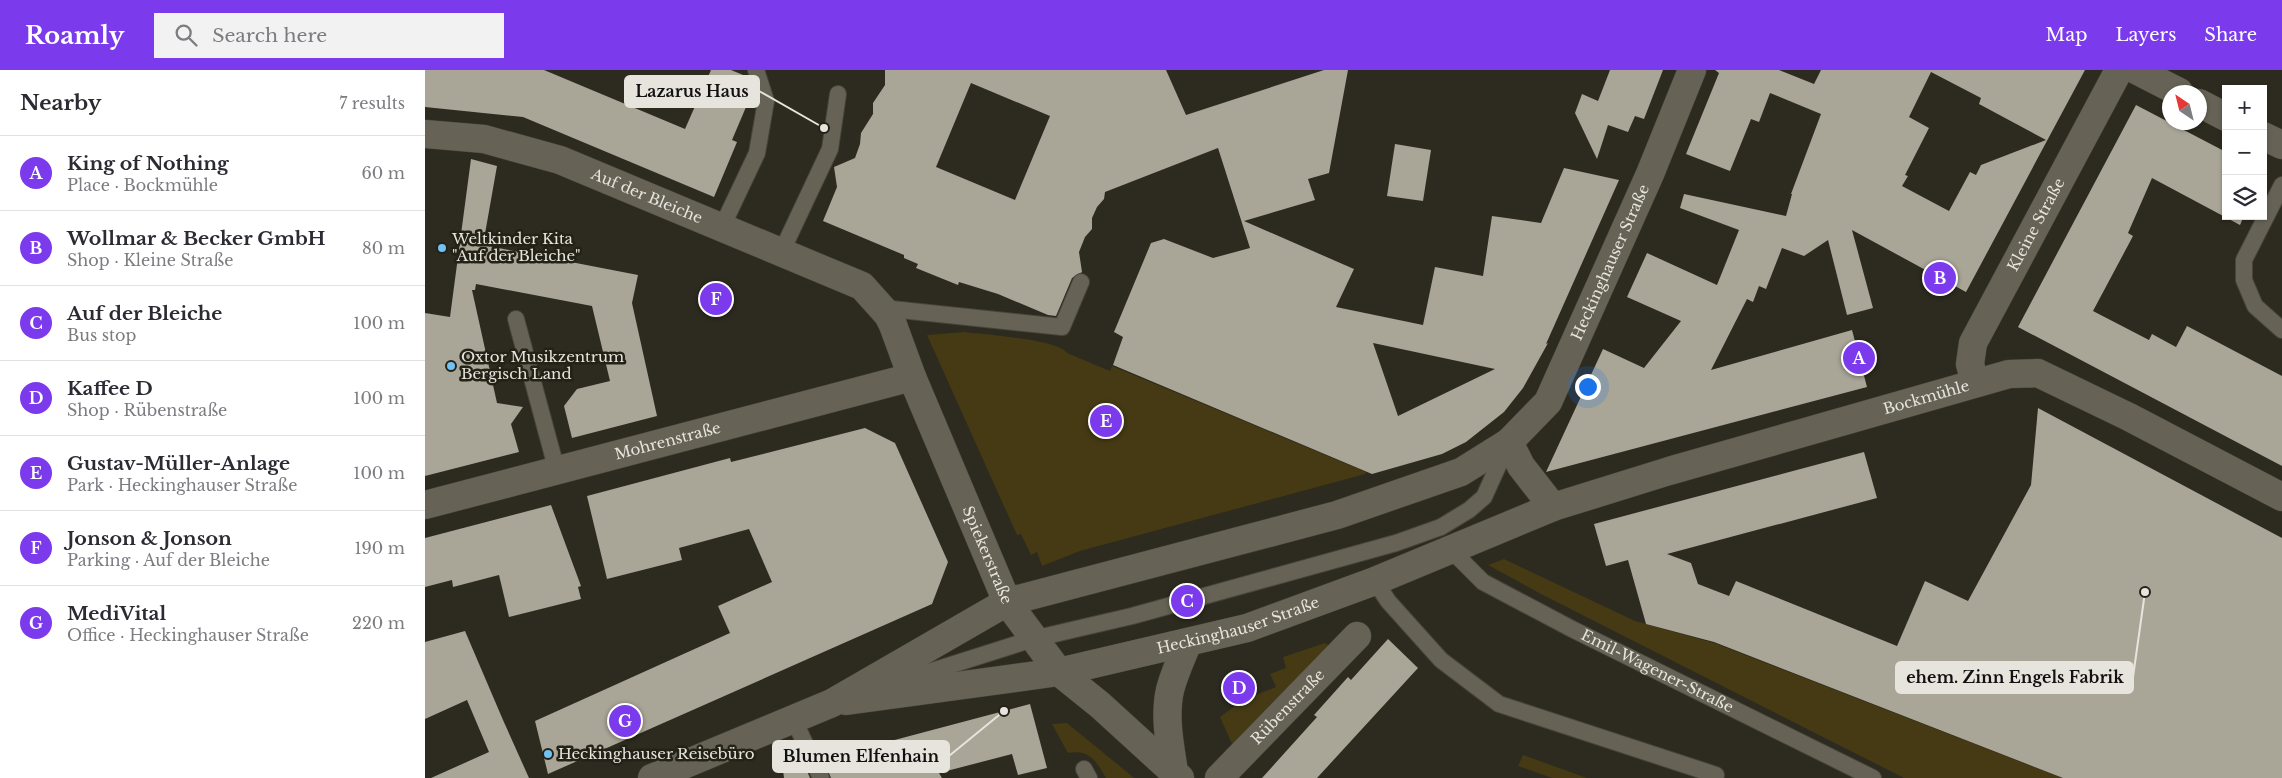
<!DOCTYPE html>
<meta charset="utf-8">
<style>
body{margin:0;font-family:"Libre Baskerville",serif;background:#f2f2f3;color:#2b2b33}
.controls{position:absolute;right:15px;top:15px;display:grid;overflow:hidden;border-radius:0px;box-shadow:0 1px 4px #0004}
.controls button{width:45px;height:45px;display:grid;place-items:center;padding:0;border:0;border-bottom:1px solid #e1e1e2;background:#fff;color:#2b2b33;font:25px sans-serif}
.compass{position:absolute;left:1737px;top:15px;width:45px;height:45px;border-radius:50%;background:#fff;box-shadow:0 1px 4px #0004;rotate:325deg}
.you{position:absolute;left:1162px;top:316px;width:18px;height:18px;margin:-12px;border:4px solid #fff;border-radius:50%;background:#1a73e8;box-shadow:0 0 0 8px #1a73e833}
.badge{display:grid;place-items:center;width:32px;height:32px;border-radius:50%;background:#7c3aed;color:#fff;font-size:16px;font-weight:700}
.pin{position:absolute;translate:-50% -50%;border:2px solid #fff;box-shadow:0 1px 5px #0006}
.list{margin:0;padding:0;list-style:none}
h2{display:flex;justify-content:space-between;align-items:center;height:65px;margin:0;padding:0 20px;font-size:21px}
h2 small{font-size:16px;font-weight:400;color:#7c7c81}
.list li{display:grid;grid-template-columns:32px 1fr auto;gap:15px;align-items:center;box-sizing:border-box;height:75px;padding:0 20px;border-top:1px solid #e1e1e2}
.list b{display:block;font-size:19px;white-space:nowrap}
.list p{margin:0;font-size:16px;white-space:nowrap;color:#7c7c81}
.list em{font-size:16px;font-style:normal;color:#7c7c81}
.icon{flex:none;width:28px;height:28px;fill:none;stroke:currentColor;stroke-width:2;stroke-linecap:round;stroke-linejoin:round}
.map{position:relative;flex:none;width:1857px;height:708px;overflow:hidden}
header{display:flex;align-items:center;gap:30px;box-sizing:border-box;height:70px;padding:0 25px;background:#7c3aed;color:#fff}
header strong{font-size:24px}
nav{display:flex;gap:28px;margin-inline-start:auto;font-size:18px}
.search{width:350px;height:45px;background:#f2f2f3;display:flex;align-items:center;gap:12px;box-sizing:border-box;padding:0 18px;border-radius:0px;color:#7c7c81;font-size:19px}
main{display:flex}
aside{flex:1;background:#fff}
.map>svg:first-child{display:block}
.green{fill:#453a14}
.building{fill:#a9a597;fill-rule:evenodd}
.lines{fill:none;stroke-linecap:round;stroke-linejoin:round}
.lane-casing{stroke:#48453c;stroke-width:18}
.street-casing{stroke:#48453c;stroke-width:29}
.secondary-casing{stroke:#48453c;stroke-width:29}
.lane{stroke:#666356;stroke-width:16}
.street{stroke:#666356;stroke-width:28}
.secondary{stroke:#666356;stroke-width:28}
.poi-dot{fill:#70c1f4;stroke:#242116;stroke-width:2}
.labels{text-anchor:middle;stroke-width:5;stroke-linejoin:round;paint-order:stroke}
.street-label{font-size:15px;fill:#e6e4dd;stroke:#242116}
.poi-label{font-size:15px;fill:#e6e4dd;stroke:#242116;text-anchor:start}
.leader{fill:none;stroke:#e6e4dd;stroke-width:2}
.callout-dot{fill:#e6e4dd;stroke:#242116;stroke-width:2}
.callout{fill:#e6e4dd;stroke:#e6e4dd;stroke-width:2}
.callout-label{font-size:16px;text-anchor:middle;font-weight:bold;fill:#111}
</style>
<header>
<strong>Roamly</strong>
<div class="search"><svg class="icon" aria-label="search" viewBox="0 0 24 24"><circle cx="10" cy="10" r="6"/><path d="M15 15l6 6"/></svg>Search here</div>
<nav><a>Map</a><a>Layers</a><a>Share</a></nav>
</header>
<main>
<aside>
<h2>Nearby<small>7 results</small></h2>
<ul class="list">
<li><span class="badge">A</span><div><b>King of Nothing</b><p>Place · Bockmühle</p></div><em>60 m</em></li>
<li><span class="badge">B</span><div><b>Wollmar &amp; Becker GmbH</b><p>Shop · Kleine Straße</p></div><em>80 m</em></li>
<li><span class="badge">C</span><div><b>Auf der Bleiche</b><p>Bus stop</p></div><em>100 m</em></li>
<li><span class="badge">D</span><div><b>Kaffee D</b><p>Shop · Rübenstraße</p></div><em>100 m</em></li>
<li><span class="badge">E</span><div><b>Gustav-Müller-Anlage</b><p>Park · Heckinghauser Straße</p></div><em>100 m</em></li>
<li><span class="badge">F</span><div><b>Jonson &amp; Jonson</b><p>Parking · Auf der Bleiche</p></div><em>190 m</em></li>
<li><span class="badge">G</span><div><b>MediVital</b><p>Office · Heckinghauser Straße</p></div><em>220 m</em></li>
</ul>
</aside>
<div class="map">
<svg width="1857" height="708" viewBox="0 0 1857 708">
<rect width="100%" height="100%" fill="#2d2a1f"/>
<path class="green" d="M 539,262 C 557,264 635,270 642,283 L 685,301 L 687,296 L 941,402 L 940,404 L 655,481 L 617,496 L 612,482 L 606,485 L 596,464 L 592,465 L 502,265 Z
M 1079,489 L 1210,551 L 1289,573 L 1637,708 L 1479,708 L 1116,524 L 1063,495 Z
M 900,573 L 905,576 L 807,674 L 795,647 L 818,630 L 851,617 L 845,604 L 861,598 L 858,587 Z
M 642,653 L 708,707 L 710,708 L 681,708 C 671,691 665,679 643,683 L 627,654 Z
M 1098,685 L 1162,708 L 1127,708 L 1093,696 Z"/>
<path class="building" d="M 0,0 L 119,0 L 260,59 L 286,0 L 306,0 L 323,7 L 325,15 L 319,28 L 324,30 L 307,70 L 312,72 L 289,127 L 98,47 L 0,37 Z
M 460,0 L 741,0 L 761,45 L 899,0 L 923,0 L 904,103 L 883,109 L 890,130 L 819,151 L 929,199 L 911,237 L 998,255 L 1010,197 L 1058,206 L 1067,146 L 1116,153 L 1139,98 L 1194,110 L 1121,274 L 1123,273 L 1098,318 L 1079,342 L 1041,372 L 1017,384 L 947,404 L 688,295 L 698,267 L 689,262 L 726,173 L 739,169 L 788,188 L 825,178 L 793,78 L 680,122 L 679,129 L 672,137 L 667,148 L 667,159 L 660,167 L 654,182 L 657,202 L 647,208 L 631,246 L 623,245 L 573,224 L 534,212 L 533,215 L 491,198 L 493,194 L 479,188 L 479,185 L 398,151 L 412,117 L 409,97 L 430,88 L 435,74 L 436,63 L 448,44 L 448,33 L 460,15 ZM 546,13 L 625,46 L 590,130 L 511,97 ZM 948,273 L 1070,299 L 973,346 Z
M 1185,0 L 1238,0 L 1219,49 L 1210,46 L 1203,62 L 1183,55 L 1172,89 L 1150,43 L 1157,24 L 1173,31 Z
M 1290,0 L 1354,0 L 1389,14 L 1396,0 L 1660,0 L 1541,222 L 1427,160 L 1448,238 L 1422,245 L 1403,170 L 1379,186 L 1357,178 L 1341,219 L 1334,216 L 1328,232 L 1322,229 L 1286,300 L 1427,260 L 1442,317 L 1121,402 L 1178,279 L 1219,298 L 1256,251 L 1202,227 L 1222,183 L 1292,215 L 1314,160 L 1255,138 L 1259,124 L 1361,146 L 1367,124 L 1366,124 L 1396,44 L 1345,23 L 1334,52 L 1326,49 L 1305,101 L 1261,84 L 1294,3 ZM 1506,2 L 1556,28 L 1554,34 L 1621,70 L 1556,95 L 1551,105 L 1545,102 L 1524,141 L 1477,116 L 1483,106 L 1480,105 L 1504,58 L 1484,47 Z
M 1711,35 L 1801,82 L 1801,146 L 1819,146 L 1815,155 L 1727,108 L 1703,163 L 1708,166 L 1668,241 L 1724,270 L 1727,264 L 1751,277 L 1762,256 L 1857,306 L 1857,396 L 1593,257 Z
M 970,74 L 1006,80 L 998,131 L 962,126 Z
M 46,89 L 72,96 L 58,175 L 213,205 L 207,233 L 232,346 L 147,368 L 139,336 L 152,319 L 185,311 L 167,236 L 51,214 L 50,220 L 47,220 L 72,333 L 98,337 L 86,354 L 94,382 L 0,406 L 0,243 L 25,247 Z
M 1613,338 L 1857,468 L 1857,708 L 1638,708 L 1289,572 L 1221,554 L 1203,490 L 1181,496 L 1169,454 L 1439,382 L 1452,428 L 1242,484 L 1266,493 L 1273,514 L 1304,526 L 1311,511 L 1472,576 L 1500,511 L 1543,531 L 1606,415 Z
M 440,358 L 470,373 L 523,492 L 507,534 L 123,704 L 110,651 L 305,563 L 293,536 L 347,512 L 324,459 L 254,478 L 257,490 L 182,509 L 162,426 L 305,388 L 306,392 Z
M 126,435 L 156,516 L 153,517 L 156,529 L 84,547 L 74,505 L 28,517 L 27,510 L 0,517 L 0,468 Z
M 40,561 L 78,650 L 104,708 L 6,708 L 64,682 L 42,630 L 0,649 L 0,572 Z
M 963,569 L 993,598 L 892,708 L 837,708 L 892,647 L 889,645 L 923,607 L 926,610 Z
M 605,634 L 622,698 L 593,705 L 587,684 L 514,703 L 517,708 L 406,708 L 398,689 Z
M 379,694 L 385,708 L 359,708 L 358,700 Z"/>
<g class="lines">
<g class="lane-casing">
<g id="lane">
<path d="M 1857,115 L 1819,190 L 1819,210 L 1830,236 L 1857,260"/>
<path d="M 297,157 L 332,83 L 341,31 L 331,0"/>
<path d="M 356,183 L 405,79 L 413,24"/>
<path d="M 457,238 L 637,257 L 656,212"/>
<path d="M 91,249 L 132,401"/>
<path id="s1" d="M 1026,480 L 1058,512 L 1147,559 L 1448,708"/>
<path d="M 950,511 L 963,531 L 1016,590 L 1074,634 L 1291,705"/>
<path d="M 463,615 L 608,569 L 707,546 L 971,473 L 1016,457 L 1044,440 L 1059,427 L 1083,374"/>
<path d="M 369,650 L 396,708"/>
<path d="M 659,699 L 664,708"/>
</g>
</g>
<g class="street-casing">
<g id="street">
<path id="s2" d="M 0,64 L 59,69 L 135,90 L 437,216 L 463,245 L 468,255 L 487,307 L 582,532 L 634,602 L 675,635 L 755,708"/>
<path id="s3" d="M 1550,313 L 1545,294 L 1548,273 L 1694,0"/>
<path id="s4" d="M 0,435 L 487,307"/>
<path id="s5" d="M 1128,437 L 1244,401 L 1584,304 L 1613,303 L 1704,347 L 1857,427"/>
<path id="s6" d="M 794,708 L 932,566"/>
</g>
</g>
<g class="secondary-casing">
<g id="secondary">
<path d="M 1711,0 L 1754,22"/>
<path d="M 1774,33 L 1801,47"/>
<path d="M 1838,66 L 1857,75"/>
<path id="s7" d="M 421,631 L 634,602 L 822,558 L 950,511 L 1128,437 L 1096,396 L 1084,372"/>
<path d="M 749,702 C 745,676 739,646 745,620 C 749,604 757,587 763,572"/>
<path id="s8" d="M 227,708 L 407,633 L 582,532 L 912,445 L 1036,402 L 1084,372 L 1123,332 L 1225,104 L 1267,0"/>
</g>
</g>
<use href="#lane" class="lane"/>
<use href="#street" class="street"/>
<use href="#secondary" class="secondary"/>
</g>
<g class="poi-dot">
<circle cx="17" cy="178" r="5"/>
<circle cx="26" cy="296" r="5"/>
<circle cx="123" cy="684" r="5"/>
</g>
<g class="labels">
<g class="street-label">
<text dy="5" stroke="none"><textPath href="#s2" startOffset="232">Auf der Bleiche</textPath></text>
<text dy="5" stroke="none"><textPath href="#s3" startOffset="175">Kleine Straße</textPath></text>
<text dy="5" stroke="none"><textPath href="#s8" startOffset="1135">Heckinghauser Straße</textPath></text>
<text dy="5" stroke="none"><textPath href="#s5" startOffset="389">Bockmühle</textPath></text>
<text dy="5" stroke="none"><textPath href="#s4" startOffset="251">Mohrenstraße</textPath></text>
<text dy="5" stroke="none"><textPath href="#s2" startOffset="764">Spiekerstraße</textPath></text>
<text dy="5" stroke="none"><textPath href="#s7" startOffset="400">Heckinghauser Straße</textPath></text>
<text dy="5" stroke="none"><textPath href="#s1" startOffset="241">Emil-Wagener-Straße</textPath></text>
<text dy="5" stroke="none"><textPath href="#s6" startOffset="99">Rübenstraße</textPath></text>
</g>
<g class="poi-label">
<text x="27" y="174">Weltkinder Kita<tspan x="27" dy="17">"Auf der Bleiche"</tspan></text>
<text x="36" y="292">Oxtor Musikzentrum<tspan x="36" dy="17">Bergisch Land</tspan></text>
<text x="133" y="689">Heckinghauser Reisebüro</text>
</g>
</g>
<path class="leader" d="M399 58L334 21M1720 522L1708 607M579 641L524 686"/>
<g class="callout-dot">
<circle cx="399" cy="58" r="5"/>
<circle cx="1720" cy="522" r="5"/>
<circle cx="579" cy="641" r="5"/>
</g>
<g class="callout">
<rect x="200" y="6" width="134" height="31" rx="5"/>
<rect x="1471" y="592" width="237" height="31" rx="5"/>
<rect x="348" y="671" width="176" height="31" rx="5"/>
</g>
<g class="callout-label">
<text x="267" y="27">Lazarus Haus</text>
<text x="1590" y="613">ehem. Zinn Engels Fabrik</text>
<text x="436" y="692">Blumen Elfenhain</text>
</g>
</svg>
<div class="controls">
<button>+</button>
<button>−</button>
<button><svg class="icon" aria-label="layers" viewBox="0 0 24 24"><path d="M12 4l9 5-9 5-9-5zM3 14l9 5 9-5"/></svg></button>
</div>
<svg class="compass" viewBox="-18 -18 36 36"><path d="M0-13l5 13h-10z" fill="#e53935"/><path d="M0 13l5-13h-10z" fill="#7c7c81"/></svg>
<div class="you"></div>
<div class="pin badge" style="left:1434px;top:288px">A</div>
<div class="pin badge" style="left:1515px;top:208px">B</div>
<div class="pin badge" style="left:762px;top:531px">C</div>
<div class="pin badge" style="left:814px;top:618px">D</div>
<div class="pin badge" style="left:681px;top:351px">E</div>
<div class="pin badge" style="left:291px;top:229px">F</div>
<div class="pin badge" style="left:200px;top:651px">G</div>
</div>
</main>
